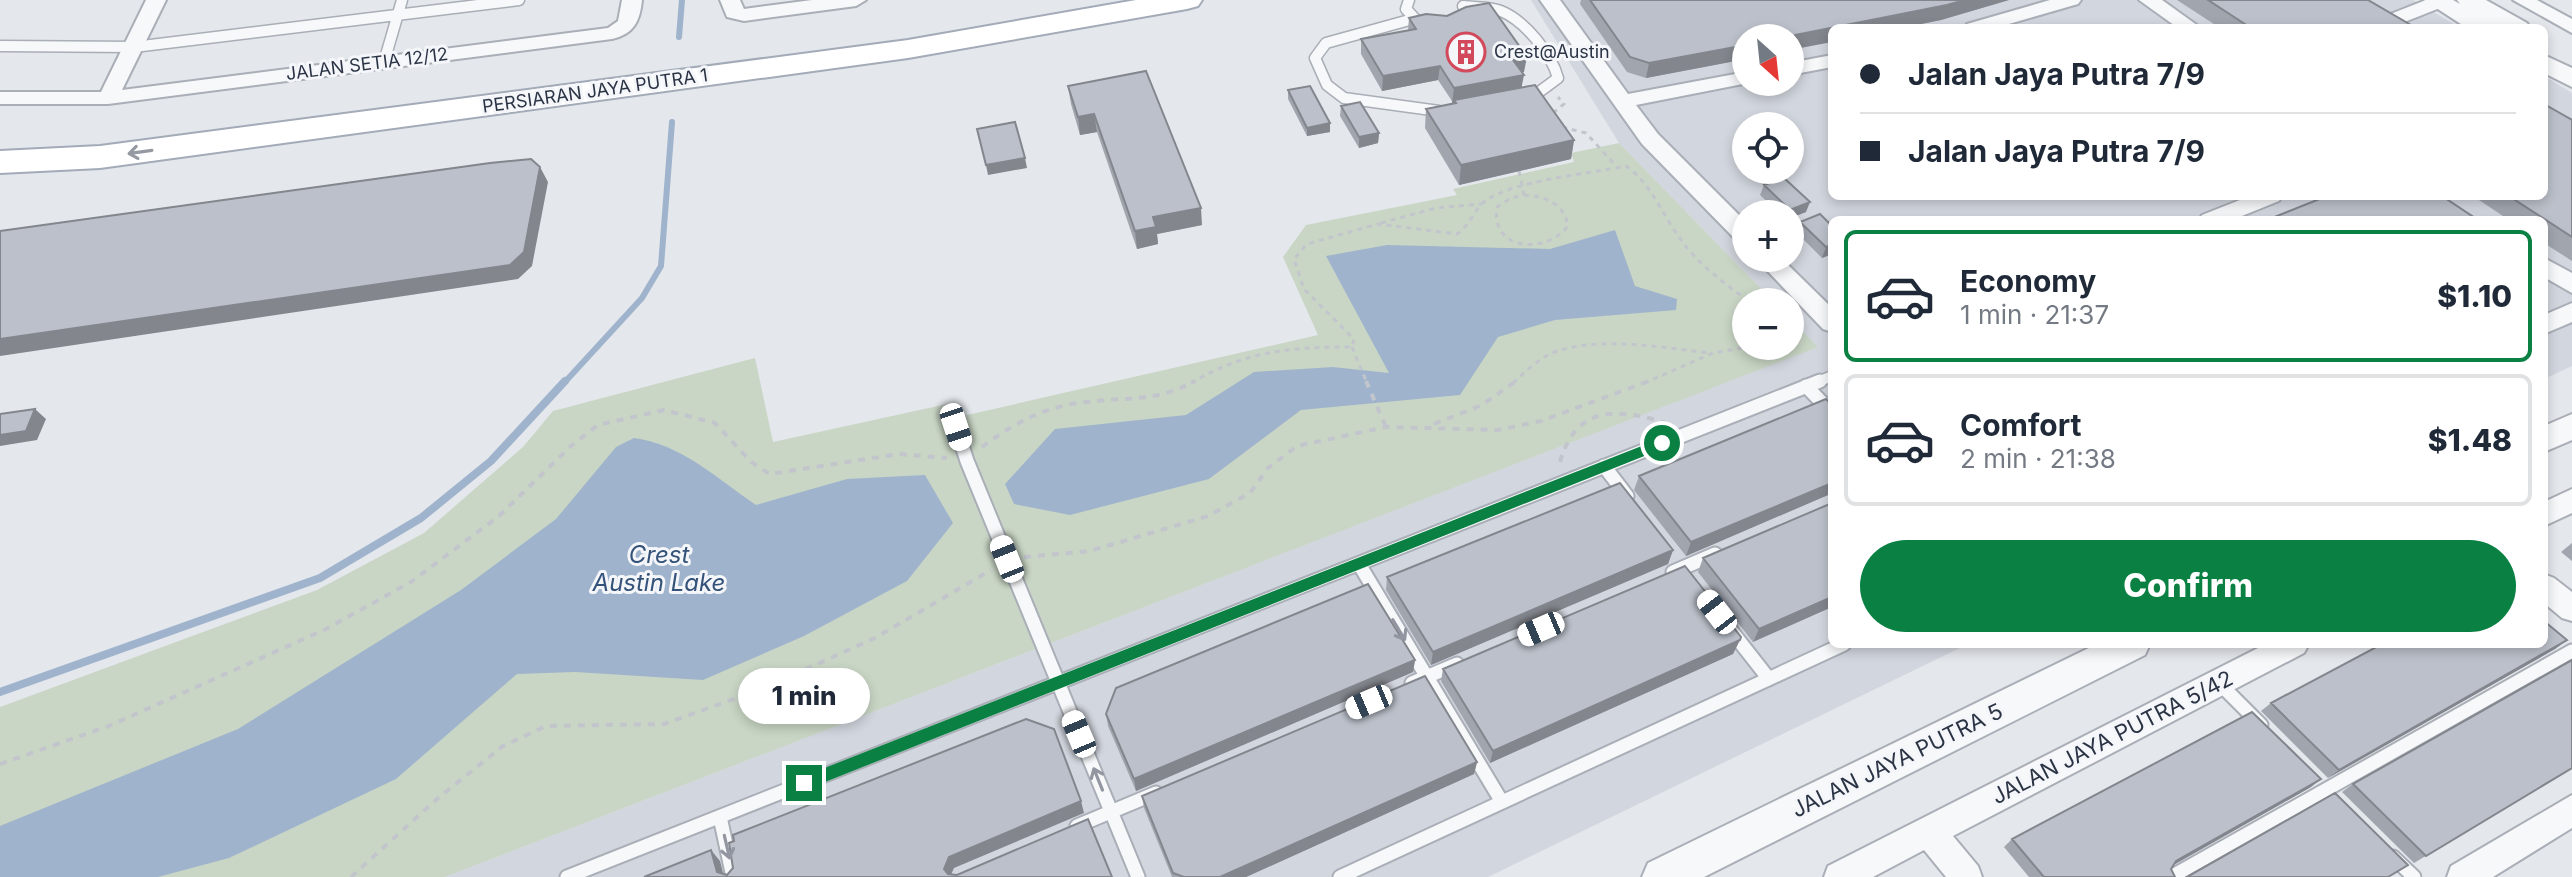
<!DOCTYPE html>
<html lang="en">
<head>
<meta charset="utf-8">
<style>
	body { margin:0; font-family:Inter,sans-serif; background:#f6f6f7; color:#1f2937; height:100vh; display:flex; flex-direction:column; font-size:30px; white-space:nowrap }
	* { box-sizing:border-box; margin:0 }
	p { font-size:26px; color:#747a83 }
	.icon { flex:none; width:44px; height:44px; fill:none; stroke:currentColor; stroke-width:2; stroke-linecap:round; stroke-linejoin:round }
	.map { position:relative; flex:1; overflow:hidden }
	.sheet { position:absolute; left:1828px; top:216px; width:720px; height:432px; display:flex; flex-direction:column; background:#fff; border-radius:12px; box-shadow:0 4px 12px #0003 }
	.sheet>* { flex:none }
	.banner { position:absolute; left:1828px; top:24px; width:720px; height:176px; border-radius:12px; box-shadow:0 4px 12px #0003; display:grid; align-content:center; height:176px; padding:0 32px; background:#fff }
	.needle { width:52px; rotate:153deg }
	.tools { position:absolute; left:1732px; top:24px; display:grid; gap:16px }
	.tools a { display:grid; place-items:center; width:72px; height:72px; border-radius:50%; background:#fff; box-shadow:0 4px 12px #0003; font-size:40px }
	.end { position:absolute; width:36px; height:36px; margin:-18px; border:10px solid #0b8043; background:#fff; box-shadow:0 0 0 4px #fff }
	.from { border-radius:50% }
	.bubble { position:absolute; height:56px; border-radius:28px; background:#fff; box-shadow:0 4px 12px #0003; font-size:26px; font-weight:800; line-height:56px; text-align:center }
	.car { position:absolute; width:24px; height:48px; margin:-24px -12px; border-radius:10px; box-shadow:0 0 6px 2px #0007; background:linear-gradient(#fff 24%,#345 0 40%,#fff 0 76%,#345 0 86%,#fff 0) }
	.banner b { display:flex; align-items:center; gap:28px; height:76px; font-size:30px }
	.banner b+b { border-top:2px solid #e0e1e3 }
	.banner i { width:20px; height:20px; background:#1f2937 }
	ul { padding:14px 0 0; list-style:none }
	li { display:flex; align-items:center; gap:24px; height:132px; margin:0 16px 12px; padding:0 16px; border:4px solid #e0e1e3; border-radius:12px }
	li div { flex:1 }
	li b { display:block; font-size:30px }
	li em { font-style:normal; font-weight:800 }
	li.active { border-color:#0b8043 }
	li>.icon { width:72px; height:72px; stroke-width:1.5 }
	.cta { display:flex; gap:16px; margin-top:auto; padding:16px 32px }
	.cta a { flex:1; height:92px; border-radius:48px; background:#0b8043; color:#fff; font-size:32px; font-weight:800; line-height:92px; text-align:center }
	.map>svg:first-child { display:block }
</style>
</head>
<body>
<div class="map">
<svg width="2572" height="877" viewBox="0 0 2572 877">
	<rect width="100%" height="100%" fill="#e4e7ec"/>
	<path fill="#d2d6de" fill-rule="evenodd" d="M1531,0h882l48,28h-629v168h712v-120l28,17v273l-28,13v-159h-712v424h136l-480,233h-1043l1372,-530 -27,-28v-17h-16l-155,-159zM1746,38h44v44h-44zM1746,126h44v44h-44zM1746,214h44v44h-44z"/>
	<path fill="#c9d6c5" d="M1619,143l155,159h-28v44h44v-27l28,28 -1373,530h-445v-170l317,-117 107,-57 99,-86 30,-36 202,-53 18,84 174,-38 7,14 364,-83 -35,-78 23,-32 151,-30 -4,-6 121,-27 -3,-9z"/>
	<path fill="#9fb4cc" d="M1615,230l20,56 42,13 -1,11 -121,10 -57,17 -38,58 -159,15 -92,69 -139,36 -56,-11 -9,-20 50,-55 131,-14 68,-43 79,-5 56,6 -63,-117 61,-11 163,4z
		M634,438c47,6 84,41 122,67l91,-26 78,-4 28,48 -46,58 -103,55 -101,44 -128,-8 -58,2 -121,105 -167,79 -71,19h-158v-51l238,-97 223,-139 95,-71 60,-72z"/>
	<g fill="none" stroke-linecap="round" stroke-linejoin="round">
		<path stroke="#9fb4cc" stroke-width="6" d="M679,37l3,-37
			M564,383l78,-85 19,-32 11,-144"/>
		<path stroke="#9fb4cc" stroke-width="8" d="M0,692l320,-114 101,-60 70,-57 74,-80"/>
		<g stroke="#a9aeb7" stroke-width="13">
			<path id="service-far1" d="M1409,0l-3,9 12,13
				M1463,6c12,2 26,0 38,5 24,10 50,42 57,67l-23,17 -11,2
				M1413,19l-87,24 -11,15 12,27 17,13 95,13
				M0,46l134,1 385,-47
				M384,62l18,-62
				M1815,383l17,-7"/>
		</g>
		<g stroke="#a9aeb7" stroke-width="17">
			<path id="service" d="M1806,386l26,27
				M956,427l11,34 171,416
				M1604,466l23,30
				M1359,564l143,238
				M1673,572l42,-18
				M1729,628l40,51
				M1412,683l45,-19
				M2219,683l42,42
				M720,817l13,60
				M1077,826l79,-33
				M2393,857l21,20
				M567,877l1253,-496
				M1340,877l504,-233
				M2171,877l401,-226"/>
		</g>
		<g stroke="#a9aeb7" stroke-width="4">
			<path id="minor" d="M146,0h20l-44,90 486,-62 10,-7 4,-21h20c-2,21 -8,34 -30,39l-504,65h-108v-12h101z
				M720,0h20l4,9 68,-9h54l-10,6 -112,15 -17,-4z
				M1540,0h20l68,94 118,-22v10h7l-117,23 22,29 88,88v22l-8,-2 -96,-98z
				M2050,0h31l-3,4 -83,24h-31l3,-4z
				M2139,0h23l39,28h-23z
				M2426,0h27l-3,4 -48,19 -7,2 -10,-6 3,-4z
				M2513,0h24l35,19v14z
				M1832,55v12l-42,8v-12z
				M2250,196h32l-3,5 -47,19h-33l3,-5z
				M1755,258h26l51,50v24l-9,-3z
				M2544,258l28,15v20l-28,-16z
				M2572,303v19l-28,12v-19z
				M2572,489v24l-28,13v-24z
				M2544,574l10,4 18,14v29l-10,-3 -18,-15z
				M2266,644h43l-5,9 -351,183 25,30 4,11h-36l-22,-27 -51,27h-49l4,-11z
				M2572,795v33l-79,49h-46l4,-11z"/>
		</g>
		<g stroke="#a9aeb7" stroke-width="4">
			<path id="tertiary" d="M2424,0h29l7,4 -3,-4h29l41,23 3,5h-30l-7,-4 3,4h-29z
				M2544,55l28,13v19l-28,-14z
				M2572,414v26l-28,12v-26z
				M2097,644h53l-5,11 -441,222h-62l6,-14z"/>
		</g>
		<g stroke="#a3abb8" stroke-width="4">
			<path id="primary" d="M1136,0h66l-4,6 -11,3 -279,49 -808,110 -100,5v-22l100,-5 808,-106z"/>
		</g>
		<path stroke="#c2c5cb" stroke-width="3" stroke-dasharray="5 5" stroke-linecap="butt" d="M1553,113l11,-9 -6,-7
			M1562,127l24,6 30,33
			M1519,171l5,24
			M1524,195c21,1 40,8 44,31 -22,29 -78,25 -71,-19l14,-9z
			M1381,223l55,-15 45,-4
			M1352,347l15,36
			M1191,383c55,-32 98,-36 161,-36l2,-8 -50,-50 -10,-30 13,-15 71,-20 79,10c14,-10 17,-24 28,-33 30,-21 103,-27 141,-35 25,17 37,50 55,74 18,25 44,44 69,62
			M1513,383c11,-10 22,-21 35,-28 44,-21 116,-7 163,-2
			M1644,383l69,-30 40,-7"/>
		<path stroke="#c2c5cb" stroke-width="4" stroke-dasharray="7 7" stroke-linecap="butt" d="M1366,381l20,46
			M1434,424l48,-19 34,-24
			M982,447c29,-22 60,-39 96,-44 45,-7 75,1 117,-22
			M1560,462c16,-57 57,-54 106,-39
			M1024,557l66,-6 118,-35 42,-23 18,-25 29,-22 89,-19 112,3 43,-9 108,-40
			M0,764l109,-38 217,-97 85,-47 88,-66 72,-70 27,-21 66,-15 51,13 36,39 19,12 129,-20 48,4
			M351,877l87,-79 65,-52 43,-20 118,-2 95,-34 116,-52 116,-68"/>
		<use href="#service-far1" stroke="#f7f8fa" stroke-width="10"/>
		<use href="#service" stroke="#f7f8fa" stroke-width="13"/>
		<use href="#minor" fill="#f7f8fa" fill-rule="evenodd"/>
		<use href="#tertiary" fill="#f7f8fa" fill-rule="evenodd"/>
		<use href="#primary" fill="#fff" fill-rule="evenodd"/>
	</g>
	<path fill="#a1a5ae" d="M1581,0h428l-68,20 -40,8h-69l-86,10v21l-100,19 -19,-6 -47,-68z
		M2177,0h191l48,28h-196z
		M1409,18l115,54h-2v15l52,53 -3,19 -112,26 -34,-57 1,-19 28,-5 -16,-24 -56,11 -21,-37v-15l47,-9z
		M1068,86l134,139 -45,9 1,10 -21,5 -40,-117 -17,3 -9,-31z
		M1288,90l42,33v9l-23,4 -19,-37z
		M1341,106l38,27 -1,10 -19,5 -19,-32z
		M2572,120v141l-28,-18v-23h-35l-36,-24h71z
		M1764,185l42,27 -16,6v-4h-10l-20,-19z
		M1800,222l32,4v28l-10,4 -26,-26z
		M1832,405v91l-4,-1 -142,61 -52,-66 5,-14z
		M1832,503l-79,139 -55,-70 5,-14z
		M2572,543v18l-11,-9z
		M1673,550l-5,14 -237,101 -45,-75 1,-13z
		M1741,637l-8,17 -243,109 -49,-82 2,-12z
		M2567,640l-12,9 -227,129 -67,-67 10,-8z
		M1415,660l-2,12 -277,119 -28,-65 -2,-12z
		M1477,762l-3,12 -228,103h-74l-28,-69 -2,-12z
		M2572,768l-158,95 -72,-71 11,-8z
		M2311,787l-137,78 -3,4 4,8h-146l-25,-30 8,-8z"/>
	<path fill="#83868d" d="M1965,0h44l-68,20 -40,8h-69v14l-42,8v-12h-10z
		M1746,45v14l-100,19 3,-15z
		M1527,57l-3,15 -13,3 2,-15z
		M1440,66l-2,14 -56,11 1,-15z
		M1524,75l-3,15 -67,10v3h-2l2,-15z
		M1094,114l3,18 -17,3 -2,-18z
		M1330,123v9l-23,4v-8z
		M1379,133l-1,10 -19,5v-11z
		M1574,140l-3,19 -112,26 2,-20z
		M1025,158l2,10 -39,7 -2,-10z
		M540,167l8,15 -16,84 -14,13 -518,77v-17z
		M1810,202l-4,10 -16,6v-4h-2l2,-4z
		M1201,208l1,17 -45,9 1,10 -21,5 -2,-18 18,-14z
		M1832,245v9l-10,4 4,-11z
		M35,409l11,10 -9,21 -37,6v-11z
		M1832,483v5l-4,7 -142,61 5,-14z
		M1673,550l-5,14 -237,101 2,-13z
		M1832,597v10l-79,35 6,-13z
		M1740,640l-7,14 -243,109 3,-12z
		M2567,640l-12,9 -227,129 11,-8z
		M1415,660l-2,12 -277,119 -2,-12z
		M1477,762l-3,12 -228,103h-26z
		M2321,779l-10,8 -145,82 10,-8z
		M1081,801l3,12 -130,55 -4,9 -6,-8 5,-12z
		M711,850l9,11 4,16 -7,-5z"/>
	<path fill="#bbc0ca" stroke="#83868d" stroke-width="2" d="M1590,0h375l-18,5 -167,33h-34v7l-97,18 -19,-6z
		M2208,0h160l48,28h-165z
		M1489,3l38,54 -14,3 11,15 -70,13 -14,-22 -57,10 -22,-37 55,-10 -7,-11 17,-4 21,2 19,-9z
		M1146,71l55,137 -48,9 3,10 -21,4 -41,-117 -16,3 -10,-31z
		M1535,85l39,55 -113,25 -35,-56 30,-6 -2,-3z
		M1310,86l20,37 -23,5 -19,-38z
		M1360,102l19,31 -20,4 -18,-31z
		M2544,104l28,16v117l-63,-41h35z
		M1015,122l10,36 -39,7 -9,-36z
		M531,159l9,8 -16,85 -14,13 -510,74v-108l490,-68z
		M1784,178l26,24 -20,8 -26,-25z
		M2327,196h115l36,24h-211z
		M1820,214l12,12v19l-6,2 -26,-25z
		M1826,399l6,6v78l-141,59 -52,-66z
		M35,409l-9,22 -26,4v-21z
		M1620,483l53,67 -240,102 -46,-75z
		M1832,503v94l-73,32 -56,-71z
		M1685,566l56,71 -1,3 -247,111 -50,-82z
		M1368,584l47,76 -281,119 -28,-65 10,-26z
		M2544,621l23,19 -228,130 -68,-67 111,-59h162z
		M2572,660v108l-146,88 -73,-72z
		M1425,676l52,86 -257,115h-36l-11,-4 -31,-77z
		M2252,712l69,67 -145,82 -5,8 4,8h-131l-32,-38z
		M1026,719l28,10 27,72 -132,56 -5,12 4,5 9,1 131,-56 24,58h-468l67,-27 6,22 10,3 6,-7 -4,-25 5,-2 -1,-6z
		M2335,793l73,72 -20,12h-201z"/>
	<defs><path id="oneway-shaft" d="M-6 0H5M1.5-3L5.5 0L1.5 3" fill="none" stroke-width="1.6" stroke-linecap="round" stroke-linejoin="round" transform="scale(2)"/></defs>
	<use stroke="#959aa2" href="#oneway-shaft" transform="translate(140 152) rotate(172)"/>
	<g stroke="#9196a0">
		<use href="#oneway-shaft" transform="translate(1399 630) rotate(59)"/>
		<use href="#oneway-shaft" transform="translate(1098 779) rotate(-112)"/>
		<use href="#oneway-shaft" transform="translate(727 847) rotate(77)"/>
	</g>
	<path fill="#0b8043" d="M1662,438l5,2v7l-857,341 -6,2 -7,-7 2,-5z"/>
	<defs>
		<g id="building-ring" transform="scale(2)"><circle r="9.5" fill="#f4f6f9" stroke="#d1495b" stroke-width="1.5"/><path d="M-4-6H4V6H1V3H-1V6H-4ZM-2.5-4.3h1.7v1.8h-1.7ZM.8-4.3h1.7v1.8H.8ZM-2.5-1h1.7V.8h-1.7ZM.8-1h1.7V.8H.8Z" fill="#d1495b"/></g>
	</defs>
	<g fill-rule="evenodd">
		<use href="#building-ring" x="1466" y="52"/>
	</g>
	<g text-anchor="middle" stroke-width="6" stroke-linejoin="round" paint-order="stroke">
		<g font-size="18" fill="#2b3445" stroke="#f4f6f9" text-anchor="start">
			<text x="1494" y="58">Crest@Austin</text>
		</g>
		<g font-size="18" fill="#2b3445" stroke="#f4f6f9">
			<text transform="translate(367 64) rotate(-7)" y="6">JALAN SETIA 12/12</text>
			<text transform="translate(595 91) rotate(-8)" y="6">PERSIARAN JAYA PUTRA 1</text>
		</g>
		<g font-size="22" fill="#2b3445" stroke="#f4f6f9">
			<text transform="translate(2112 737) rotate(-27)" y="8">JALAN JAYA PUTRA 5/42</text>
			<text transform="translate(1897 760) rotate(-26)" y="8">JALAN JAYA PUTRA 5</text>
		</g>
		<g font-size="24" font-style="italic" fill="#34527a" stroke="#f4f6f9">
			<text x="659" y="563">Crest<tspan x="659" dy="28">Austin Lake</tspan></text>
		</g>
	</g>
</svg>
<div class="tools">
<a><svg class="needle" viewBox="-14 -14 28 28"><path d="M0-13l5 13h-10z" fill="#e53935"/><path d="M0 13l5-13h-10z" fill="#747a83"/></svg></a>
<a><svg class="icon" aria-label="locate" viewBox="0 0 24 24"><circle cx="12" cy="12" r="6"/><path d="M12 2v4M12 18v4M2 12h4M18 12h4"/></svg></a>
<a>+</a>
<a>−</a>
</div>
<i class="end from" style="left:1662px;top:443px"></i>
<i class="end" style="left:804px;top:783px"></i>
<div class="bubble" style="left:738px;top:668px;width:132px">1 min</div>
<i class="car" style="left:956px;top:427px;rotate:162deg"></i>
<i class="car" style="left:1007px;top:559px;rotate:338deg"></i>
<i class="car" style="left:1717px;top:612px;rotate:322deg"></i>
<i class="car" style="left:1541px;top:629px;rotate:247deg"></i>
<i class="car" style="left:1369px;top:702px;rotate:247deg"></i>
<i class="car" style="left:1079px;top:734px;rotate:337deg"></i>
<div class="banner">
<b><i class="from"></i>Jalan Jaya Putra 7/9</b>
<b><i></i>Jalan Jaya Putra 7/9</b>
</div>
<section class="sheet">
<ul>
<li class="active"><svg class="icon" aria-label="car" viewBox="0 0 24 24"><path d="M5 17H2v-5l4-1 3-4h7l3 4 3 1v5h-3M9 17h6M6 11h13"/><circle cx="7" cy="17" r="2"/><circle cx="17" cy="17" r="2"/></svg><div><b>Economy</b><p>1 min · 21:37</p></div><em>$1.10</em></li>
<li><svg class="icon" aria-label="car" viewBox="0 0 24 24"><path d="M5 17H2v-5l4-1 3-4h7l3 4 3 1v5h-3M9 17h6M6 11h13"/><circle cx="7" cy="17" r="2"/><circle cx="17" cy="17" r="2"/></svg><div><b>Comfort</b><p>2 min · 21:38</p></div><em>$1.48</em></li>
</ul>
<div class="cta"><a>Confirm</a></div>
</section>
</div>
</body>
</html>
